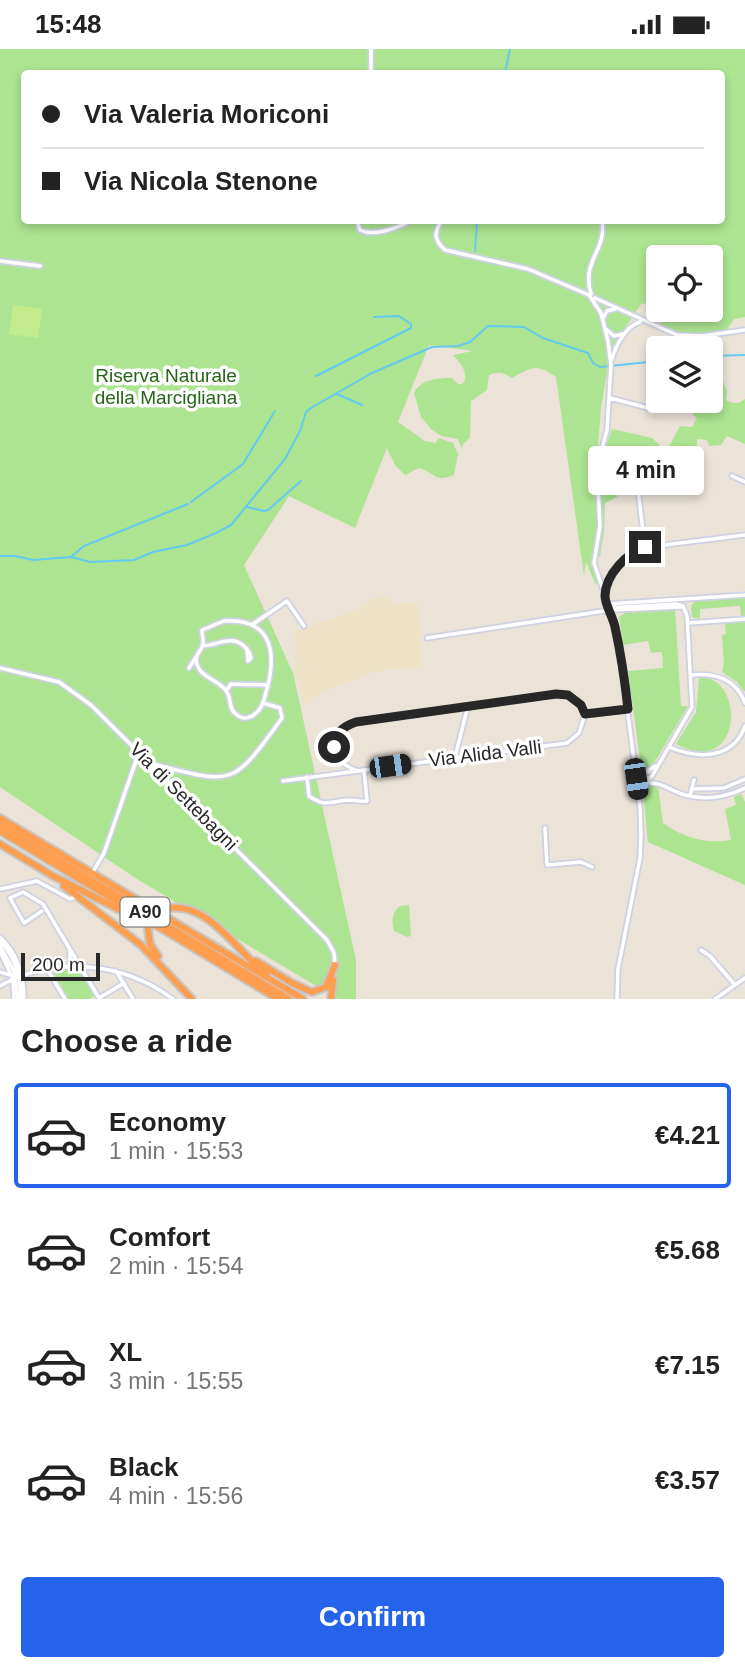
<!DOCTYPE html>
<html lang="en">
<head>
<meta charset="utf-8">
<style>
	body { margin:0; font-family:Helvetica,sans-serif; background:#f6f6f6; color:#222; height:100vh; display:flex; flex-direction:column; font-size:26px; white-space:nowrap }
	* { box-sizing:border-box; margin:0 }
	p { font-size:23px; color:#767676 }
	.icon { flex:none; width:38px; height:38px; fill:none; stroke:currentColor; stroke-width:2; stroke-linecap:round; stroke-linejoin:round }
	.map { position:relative; height:950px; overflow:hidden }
	.side { display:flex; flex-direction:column; background:#fff; flex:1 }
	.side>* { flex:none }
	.guide { position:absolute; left:21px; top:21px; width:704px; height:154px; border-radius:7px; box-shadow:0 4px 10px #0003; display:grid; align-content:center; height:154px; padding:0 21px; background:#fff }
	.controls { position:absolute; left:646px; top:196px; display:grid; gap:14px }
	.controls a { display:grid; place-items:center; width:77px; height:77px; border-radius:7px; background:#fff; box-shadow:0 4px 10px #0003; font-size:35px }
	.scale { position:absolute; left:21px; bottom:18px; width:79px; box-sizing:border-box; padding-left:7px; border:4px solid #272727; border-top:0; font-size:19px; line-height:24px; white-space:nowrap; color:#272727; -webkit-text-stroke:5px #fff; paint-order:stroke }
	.end { position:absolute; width:32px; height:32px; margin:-16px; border:9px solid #272727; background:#fff; box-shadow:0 0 0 4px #fff }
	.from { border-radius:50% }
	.bubble { position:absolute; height:49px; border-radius:7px; background:#fff; box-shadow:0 4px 10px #0003; font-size:23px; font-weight:800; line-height:49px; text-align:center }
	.car { position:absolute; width:21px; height:42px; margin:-21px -10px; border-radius:9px; box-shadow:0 0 5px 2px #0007; background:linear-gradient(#222 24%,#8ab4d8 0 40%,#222 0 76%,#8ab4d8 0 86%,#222 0) }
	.guide b { display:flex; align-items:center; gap:24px; height:66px; font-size:26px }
	.guide b+b { border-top:2px solid #e0e0e0 }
	.guide i { width:18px; height:18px; background:#222 }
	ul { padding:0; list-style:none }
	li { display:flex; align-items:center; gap:21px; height:105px; margin:0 14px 10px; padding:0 7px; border:4px solid transparent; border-radius:7px }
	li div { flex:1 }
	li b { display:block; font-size:26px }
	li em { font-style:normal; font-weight:800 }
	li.active { border-color:#2563eb }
	li>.icon { width:63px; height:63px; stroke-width:1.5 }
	h2 { padding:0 21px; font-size:32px; line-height:84px }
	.button { display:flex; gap:14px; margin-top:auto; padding:14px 21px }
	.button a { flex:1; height:80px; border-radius:7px; background:#2563eb; color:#fff; font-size:28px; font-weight:800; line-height:80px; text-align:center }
	.status { display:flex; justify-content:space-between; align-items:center; height:49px; padding:0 35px; background:#fff; direction:ltr }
	.status svg { height:19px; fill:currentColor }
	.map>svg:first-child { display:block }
</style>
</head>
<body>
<div class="status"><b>15:48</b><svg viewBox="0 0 49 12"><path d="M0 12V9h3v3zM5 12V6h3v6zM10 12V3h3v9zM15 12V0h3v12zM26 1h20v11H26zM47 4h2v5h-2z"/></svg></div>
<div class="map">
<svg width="745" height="950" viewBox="0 0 745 950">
	<rect width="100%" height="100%" fill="#ebe3d8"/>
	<path fill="#eee2c6" d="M386,548l6,5h22l5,3 3,58 -2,4 -42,4 -54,20 -21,14 -8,-35 -1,-38 74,-27 4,-7z"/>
	<path fill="#ace491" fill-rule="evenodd" d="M0,0h745v268l-11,2c-2,3 -4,7 -7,10 -12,10 -54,4 -68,-2l3,-16 -2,-1h50v-53h-52v52l-16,-6 -31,46 -10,59 -6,74 4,43 -7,32 7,27 -4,-1 -9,-21 -2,14 -28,-199c-20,-14 -24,-10 -44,1 -9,-5 -12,-7 -23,-3l-2,15 -16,11 -1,37 -7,6 -1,5 -4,-10 -17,-3 -10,-7 -10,-12 -7,-24c7,-14 24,-15 38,-15l6,6h4l3,-4c1,-12 -5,-17 -12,-25l20,-4 -44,-6 -31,77 27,19 10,2 4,-5 14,5 5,11 -4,21c-20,8 -18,-2 -35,-7l-14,7 -10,-10 -8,-17 -32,80 -66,-32 -45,69 49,108 63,287v39h-18l-201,-120 -137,-92zM24,24h697v148h-697z
		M714,311l13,31 -1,9c7,4 13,4 19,-1v45l-18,-8 -6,9 -12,1 -2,-6 -10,-1v14l-9,1 -8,6 8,8 12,2 2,15c-16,11 -30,5 -46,-2v-15c-13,-8 -26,-11 -40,-4l1,33 -12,6 -1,29 -4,25 -4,-3 5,-23 -2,-65 13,-37 40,9 12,11 6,-4 10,-19 12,1 5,-9 -4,-3 1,-7 14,-4 3,-7 10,-5 -10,-25v-6z
		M745,548v19h-4l-1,-10 -40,3v10l-8,-2 -1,-11 4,-5z
		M675,560l6,97h7l-34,57 -5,5h-5l-3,-2 -13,-95 35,-3 -1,-16 -11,1 -3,-12 -25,4 -4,-28 6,-4z
		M745,573v69h-1l-7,-9 -15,-10 2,-8 -2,-29 4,-1 -1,-11z
		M699,629c46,-5 46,102 -23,66l20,-32z
		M650,736l8,1 5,37c21,15 42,21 68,17l-6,-31 11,-4 -2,-8 7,-3 4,8v83l-97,-43 -5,-49 1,-3z
		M409,856l2,31 -4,1 -13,-6c-3,-10 -2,-18 6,-25z
		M66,920h13l16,27 -6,3h-20l-16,-28z"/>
	<path fill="#c2ec8c" d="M13,256l29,4 -4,29 -29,-4z"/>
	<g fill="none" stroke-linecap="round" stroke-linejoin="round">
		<path stroke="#65caf2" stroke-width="2" d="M505,24l5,-24
			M475,202l2,-30
			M710,307l35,-1
			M316,327l95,-48v-4l-12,-8 -25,1
			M337,345l25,11
			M191,453l52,-38 32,-53
			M247,458l17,4 4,-1 33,-29
			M0,507h15l18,4 38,-3 19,5 44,-2 19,-8 34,-7 29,-12 15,-8 54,-66 15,-28 6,-19 5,-4 59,-34 62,-27 26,-1 12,-4 18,-16 36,1 19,11 45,15 5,10 7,4 58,-6
			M72,507l12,-10 104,-42"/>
		<g stroke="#cdd1e2" stroke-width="7">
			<path id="minor" d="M371,24v-24
				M357,172l3,9c14,7 37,-2 50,-9
				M441,172c-7,12 -7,19 4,29l83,19 61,26
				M0,212l40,5
				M591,245c-10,-35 16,-42 11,-73
				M589,246l12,18 7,28 3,24 -4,65 -10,37 3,59 -6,37 16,47 10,42 20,155 1,27 -1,24 -22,111 -1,30
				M595,249l82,37 25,1 43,-6
				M603,269l4,-7 8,-2
				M606,280l8,7 9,-2
				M612,310c4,-14 14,-33 28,-37
				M610,349l42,11 19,-5
				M732,427l13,6
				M637,433l8,65
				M606,544c7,-20 14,-35 34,-45l105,-13
				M608,555l137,-9
				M609,559l67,-4 7,2 4,10 5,91 -40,69 -10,12 -2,7
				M224,572c44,-3 53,26 44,64 -3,8 -3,18 -9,25 -6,8 -16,11 -23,4 -7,-5 -5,-13 -8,-20 -7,-15 -30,-15 -32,-34 0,-7 5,-9 7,-15 1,-5 -1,-10 -1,-15z
				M688,574l57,-4
				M253,575l34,-23 17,25
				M427,589l183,-28 71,-3
				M202,597c18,-1 31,-13 45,3l1,12 3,-3 -2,-6
				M0,619l59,14 32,23 236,235 7,13 1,12
				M189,619l7,-11
				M691,626c24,-2 45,3 54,28
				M226,642l5,-7 37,1
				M669,698c28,12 64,13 76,-21
				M455,708l13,-51
				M636,713l4,8 9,2
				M153,715c82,21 79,23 129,-46l-2,-10 -17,-5
				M358,722c-29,-9 -33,-39 -2,-49l201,-28c14,0 23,6 28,20l43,-5
				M307,728l2,19c17,12 21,5 40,4 6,0 12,2 18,1l-3,-31
				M636,730l19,-13
				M636,730l7,1 8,-3
				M283,732l284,-38 12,-10 6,-19
				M647,734c13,-1 20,5 32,10 22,8 45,5 66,-5
				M693,740l31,-1 21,-9
				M690,747l4,-16
				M545,779l2,37 34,-3 11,5
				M94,821l10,-17 35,-101
				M0,840l37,-8 33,18 6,-2
				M42,862l-18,12 -14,-25 13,-6 20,12 56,94
				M0,888c18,17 24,38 24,62
				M0,892c16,17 21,36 21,58
				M0,897l14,25 4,28
				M701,901l9,6 25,29
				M0,902l13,28 1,20
				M70,902v15
				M47,920l18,30
				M116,922l17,28
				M0,923l10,3
				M0,937c55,-31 123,-24 173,13
				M99,949l25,-15
				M715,950l30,-21"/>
		</g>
		<g stroke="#c7c7c7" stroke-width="10">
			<path id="highway" d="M0,769l303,181
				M0,776l289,174
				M0,782l278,168
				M0,795l53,32 85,43
				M64,837l77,59 51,54
				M160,861c45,-15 77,42 107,65
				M148,880l2,15 8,12
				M256,912l36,22 20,9 14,-5 9,-22
				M331,950l2,-19"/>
		</g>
		<use href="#minor" stroke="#fff" stroke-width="3.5"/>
		<use href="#highway" stroke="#ff9e4f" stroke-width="6"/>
	</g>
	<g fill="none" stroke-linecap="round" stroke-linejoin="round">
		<path stroke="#272727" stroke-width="9" d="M334,698c0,-14 10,-21 22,-25l200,-28 12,1 13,10 4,9 43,-5c-3,-27 -7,-55 -13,-82 -2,-10 -10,-22 -10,-31 0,-21 22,-43 40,-49"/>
	</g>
	<g text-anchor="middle" stroke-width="7" stroke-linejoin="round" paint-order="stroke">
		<rect fill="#fff" stroke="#686868" stroke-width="2" x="120.5" y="848.5" width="49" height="29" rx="5"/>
		<g font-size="18" font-weight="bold" fill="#272727">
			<text x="145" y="869">A90</text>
		</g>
		<g font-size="19" fill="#256516" stroke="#fff">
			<text x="166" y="333">Riserva Naturale<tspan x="166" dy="22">della Marcigliana</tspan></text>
		</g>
		<g font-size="19" fill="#272727" stroke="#fff">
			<text transform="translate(485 704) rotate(-7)" y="7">Via Alida Valli</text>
			<text transform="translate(184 747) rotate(45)" y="7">Via di Settebagni</text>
		</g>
	</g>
</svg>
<div class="controls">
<a><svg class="icon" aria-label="locate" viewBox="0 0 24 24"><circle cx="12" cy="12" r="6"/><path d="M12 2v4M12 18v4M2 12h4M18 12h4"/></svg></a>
<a><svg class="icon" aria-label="layers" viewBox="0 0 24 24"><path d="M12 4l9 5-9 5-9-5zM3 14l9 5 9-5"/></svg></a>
</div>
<div class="scale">200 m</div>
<i class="end from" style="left:334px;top:698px"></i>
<i class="end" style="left:645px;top:498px"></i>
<div class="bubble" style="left:588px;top:397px;width:116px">4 min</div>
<i class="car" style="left:390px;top:717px;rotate:82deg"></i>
<i class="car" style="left:636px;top:730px;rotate:172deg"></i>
<div class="guide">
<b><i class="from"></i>Via Valeria Moriconi</b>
<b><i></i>Via Nicola Stenone</b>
</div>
</div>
<section class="side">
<h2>Choose a ride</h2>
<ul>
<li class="active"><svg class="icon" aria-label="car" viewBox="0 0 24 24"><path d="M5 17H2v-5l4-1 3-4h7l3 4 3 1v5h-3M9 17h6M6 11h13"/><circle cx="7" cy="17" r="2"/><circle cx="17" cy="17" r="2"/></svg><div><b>Economy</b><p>1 min · 15:53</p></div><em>€4.21</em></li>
<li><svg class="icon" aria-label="car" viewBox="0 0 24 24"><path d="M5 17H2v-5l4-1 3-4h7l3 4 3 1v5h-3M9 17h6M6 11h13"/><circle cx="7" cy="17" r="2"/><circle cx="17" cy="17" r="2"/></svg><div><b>Comfort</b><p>2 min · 15:54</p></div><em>€5.68</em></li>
<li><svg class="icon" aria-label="car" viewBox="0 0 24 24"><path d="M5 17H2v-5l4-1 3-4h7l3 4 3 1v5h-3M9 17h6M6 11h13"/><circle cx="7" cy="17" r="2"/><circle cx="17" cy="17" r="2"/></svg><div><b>XL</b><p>3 min · 15:55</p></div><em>€7.15</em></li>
<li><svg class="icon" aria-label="car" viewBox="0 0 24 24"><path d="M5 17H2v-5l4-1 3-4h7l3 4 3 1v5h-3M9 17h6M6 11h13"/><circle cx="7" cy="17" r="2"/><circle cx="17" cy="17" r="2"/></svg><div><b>Black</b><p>4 min · 15:56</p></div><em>€3.57</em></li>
</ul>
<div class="button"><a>Confirm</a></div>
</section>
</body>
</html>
